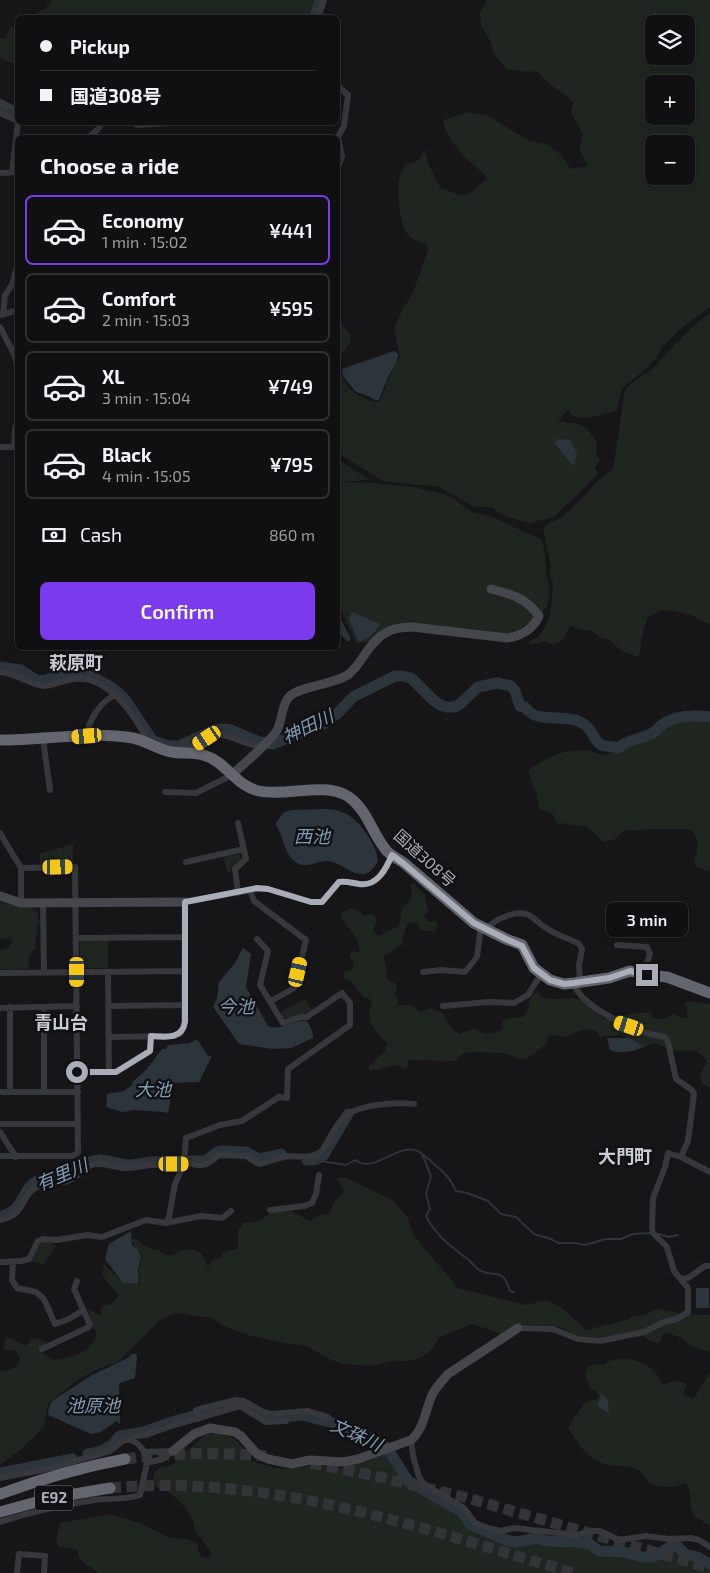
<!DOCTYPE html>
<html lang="en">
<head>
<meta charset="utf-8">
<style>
	body { margin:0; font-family:"Exo 2","Noto Sans JP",sans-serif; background:#19191b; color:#f1f3f6; height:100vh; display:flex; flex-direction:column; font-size:19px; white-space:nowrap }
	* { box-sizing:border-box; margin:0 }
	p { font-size:16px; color:#9c9d9f }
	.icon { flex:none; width:28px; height:28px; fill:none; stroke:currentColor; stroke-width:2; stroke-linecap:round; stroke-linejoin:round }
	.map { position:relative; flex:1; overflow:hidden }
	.sheet { position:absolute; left:15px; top:135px; width:325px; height:515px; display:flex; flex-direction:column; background:#101012; border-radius:8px; box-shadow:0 2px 8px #0003,0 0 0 1px #303032 }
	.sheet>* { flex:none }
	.top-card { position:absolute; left:15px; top:15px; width:325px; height:110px; border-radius:8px; box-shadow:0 2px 8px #0003,0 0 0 1px #303032; display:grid; align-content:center; height:110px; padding:0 25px; background:#101012 }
	.fabs { position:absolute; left:645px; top:15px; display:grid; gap:10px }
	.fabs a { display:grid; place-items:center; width:50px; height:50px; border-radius:8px; background:#101012; box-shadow:0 2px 8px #0003,0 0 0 1px #303032; font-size:25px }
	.end { position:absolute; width:22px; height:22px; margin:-11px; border:6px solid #a8adb8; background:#111; box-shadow:0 0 0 2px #111 }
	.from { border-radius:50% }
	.bubble { position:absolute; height:35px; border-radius:8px; background:#101012; box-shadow:0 2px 8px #0003,0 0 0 1px #303032; font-size:16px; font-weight:600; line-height:35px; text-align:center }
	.car { position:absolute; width:15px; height:30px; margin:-15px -8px; border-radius:6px; box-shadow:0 0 4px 1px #0007; background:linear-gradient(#f5c518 24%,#345 0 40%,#f5c518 0 76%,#345 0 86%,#f5c518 0) }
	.top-card b { display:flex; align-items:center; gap:18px; height:48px; font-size:19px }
	.top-card b+b { border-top:1px solid #303032 }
	.top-card i { width:12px; height:12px; background:#f1f3f6 }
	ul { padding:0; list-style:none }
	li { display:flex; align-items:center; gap:15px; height:70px; margin:0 10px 8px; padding:0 15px; border:2px solid #303032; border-radius:8px }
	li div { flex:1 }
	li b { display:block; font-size:19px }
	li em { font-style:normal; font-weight:600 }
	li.active { border-color:#7c3aed }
	li>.icon { width:45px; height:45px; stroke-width:1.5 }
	h2 { padding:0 25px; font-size:22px; line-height:60px }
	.pay { display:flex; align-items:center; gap:12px; height:55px; padding:0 25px; font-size:19px }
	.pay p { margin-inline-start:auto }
	.button { display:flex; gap:10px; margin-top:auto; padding:10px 25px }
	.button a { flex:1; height:58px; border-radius:8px; background:#7c3aed; color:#fff; font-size:20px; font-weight:600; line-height:58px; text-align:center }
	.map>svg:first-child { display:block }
</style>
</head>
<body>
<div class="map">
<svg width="710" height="1573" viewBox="0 0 710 1573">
	<rect width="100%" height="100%" fill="#161618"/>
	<path fill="#1e261f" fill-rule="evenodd" d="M51,0h266l-6,17h-280l20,-13z
		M487,0h223v307l-27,20 -20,19 -7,12 -9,10 -25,20 -5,22c-15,4 -33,13 -47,4l-1,-4 -5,4 -6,8c21,0 27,2 39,20l-1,10 4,9 -5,6 3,7 -44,43 -25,6 -24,-7 -13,-8 -19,-2 -34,-19 -56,-6 -45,-28v-134l13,17c0,10 -7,13 -10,21 -9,23 19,45 39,45l9,-24 11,-21 -6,-29 9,-20 9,-13 16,-45 -1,-5c-5,-3 -14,-5 -18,-9 -10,-10 -14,-54 -7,-66 4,-7 9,-8 16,-9l7,-11 3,13 13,26c7,1 14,5 20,6 10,1 19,-11 27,-17 -18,-17 -40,-32 -45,-58l26,-8 20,4 40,25 18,3 14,11 10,14 17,-3 -9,-17 4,-14 -12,-23 2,-10c-12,-11 -26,-18 -35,-30l-31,-2 -13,-16 -4,-14 -9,-14 -1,-13zM654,24h32v32h-32zM654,84h32v32h-32zM654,144h32v32h-32z
		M11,26l6,4v33l-9,-1 -8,-5v-19h5z
		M710,313v313l-1,-2 -21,-10 -14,-3 -12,-1 -14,7 -5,15 -4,25 -16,-5 -13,-12 -9,-2 -10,-8h-11l-9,-5 -7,13 -8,6h-6l-4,-3 -14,3 -5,-1 12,-7 7,-10 4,-11 3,-32 -4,-7 2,-10 -8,-36 3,-5 16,-8 24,-22 11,-14 16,-12 10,-65 1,-11 4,-7 23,-16 40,-42z
		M338,459l28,19 4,2 -32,2z
		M344,482l30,1 40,4 29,7 8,3 21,15 18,4 52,24c3,11 4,23 4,34 0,4 3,7 3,11 1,5 0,14 -1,19 -4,11 -29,27 -39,30l-97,-11 -42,18 -8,2h-6l-13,-29 -5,-5v-125z
		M710,710v161l-12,-3 -4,-4c3,-15 8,-23 -4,-35h-33l-33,2 -9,8 -11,3 -17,-15 -31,-4 -2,-8 -14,-6 -3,-9v-7l-4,-6 -5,-17 18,-11 18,-7 23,-2 16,5 52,-19 11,-10 15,-8h15z
		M73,844v18l-2,3h-31l-1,-11z
		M240,854l1,6 -10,9v3h-4l-3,-15z
		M413,883l12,12 2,13 2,2 -5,6 4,5 9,1 1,4 -4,6 -14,-2 -1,-5 -9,-3 -4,5 -5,18 -18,12 4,12 -1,9 10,6 1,7 -3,3 4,5v7c10,-2 15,-2 22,6l11,-4 13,6c3,9 7,14 15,20l16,-6c9,8 19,7 29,0l-2,-6 4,-3 17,-2 6,-9v-8l5,-7h5l1,3c12,5 21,2 33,2 11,1 23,14 31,21l13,-4 34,-3 1,5c9,3 13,3 21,-4l5,4 8,1 2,-2 -3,-13 3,-2 22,3v84l-8,-4 -2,-8 7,-15c-5,-7 -10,-11 -19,-11 -4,0 -8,2 -12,1 -15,-3 -17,-13 -33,-3l-13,-4 -1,-6 -10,-3 -19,2 -5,-7c-11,-2 -19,1 -28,7l-14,-2 -6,3v5l-20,16h-8l-15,-6 -27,-1 -14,1 -8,8 -47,-1 -1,10 -12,-5 -19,5h-7v-4l16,-15 2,-8c-12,-13 -23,-20 -15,-39l-3,-6h-5l-11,-15 -8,-4 -2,-3 1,-4 8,-3 2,-8 -4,-3v-5l4,-2 6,2c-2,-20 -8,-20 -19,-34l1,-6 9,-5 8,3 6,5 5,-3 5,3 2,6 -4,8 5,6 21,-10 3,-19 10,-9 -1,-13z
		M0,902c12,4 27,3 37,9l3,10 -3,6 1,6 -3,4 1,11 -4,3 -1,5h-2v11l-2,2h-27v-19l9,-2 3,-6 -1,-3h-11z
		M83,940h25v28h-26l-2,-2v-24z
		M305,999l7,11c-6,4 -21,9 -29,8l-2,-6z
		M336,1178h11l45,22 15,16 6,17 11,15 34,40 68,17c7,0 12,-4 18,-4 13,-1 32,20 42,29l42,-10 2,-3 15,-2 11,-6 38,6h16v37l-21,-7 -6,-6 -14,-6 -7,3 -1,5 -3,2 -7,-1 -14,-12 -34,8 -24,-2 -21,-10 -38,-2 -18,10 -30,-10 -32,13 -9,13 -10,8 -16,3h-13l-20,5 -30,-2 -15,-6 -22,-13 -17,-1 -40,-9 -22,-8 -14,-9 -37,-5 -17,8 -11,12 -30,30 -12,3 -23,11 -34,26 -4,24 -24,23 -20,15v-94l9,-1 7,-3 4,-8 -4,-8 -11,-1 -1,-8 4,-5 17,9 9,-9 13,5 -6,9 12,9c19,-3 34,-5 44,-24l-9,-26 2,-1 9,6h3l-1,-7 4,-3 3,1 11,-10 -17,-21 2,-11 19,19 17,1 -1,-14 3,-15 -8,-9 -2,-7 7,1c3,6 12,10 19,9 4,4 8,7 14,6 4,-1 7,-4 11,-5 11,-3 23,3 23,15l3,1 3,-6 9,-2 1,-5 16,-5v-17l6,-8 15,-2 14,-9 18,-1 19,10 10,-7 8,1 8,-16 9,-8z
		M44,1241l8,1v3h4l-12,19 -14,-3c7,-6 6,-15 14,-20z
		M623,1358c18,2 34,10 40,27l14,-5 10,4 -4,10 10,5 17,-27v154c-4,-3 -10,-6 -14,-9 -10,-9 -2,-24 -10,-34 -12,5 -30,7 -40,-4 -4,-6 -7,-10 -15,-12 -6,-2 -13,0 -19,-1 -27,-6 -29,-18 -44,-37 2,-6 14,-24 19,-27 2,-2 7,-2 9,-2l3,-5 -3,-4 -6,-3 -5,-13 3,-8 7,-3 10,1 4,-4z
		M214,1433c24,4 25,8 36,28l25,7 15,1 22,-3 33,2 39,-15 18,29 58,33 10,13 38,15 10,1 17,-4 9,3 37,1 9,2 6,5 4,1 25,1 28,5 21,-12 11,9 24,11 1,7h-613v-2c-9,-6 -20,-9 -19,-21l-19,-3 -3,-8 4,-16 51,-9 32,10 24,13 21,2 9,4 4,14 8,2 2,-7 -15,-20 -4,-14 -9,-13 -14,-13 -15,-6 -1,-7 1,-7 7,-5 9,-1 35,-31z"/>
	<path fill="#2c353c" d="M394,351l4,3 -1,8 -9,15 -9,23h-4l-7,-4 -12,-4 -13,-16 -1,-7z
		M558,439l12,1 7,13 -3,12h-2l-17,-22z
		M352,612l28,12c-5,8 -12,17 -22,17l-9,-22z
		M338,614l13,25 -3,3 -10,-10z
		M293,810c34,0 51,-8 73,23 6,9 11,17 12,28 -16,29 -31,2 -50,0 -11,-1 -23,10 -34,0 -11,-10 -10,-26 -19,-37l9,-12z
		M243,948l8,6 -5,33 22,39c14,6 25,-7 39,-5l5,9 1,8 -22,10 -18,1 -34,-5 -26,-37 4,-9 2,-16 16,-19z
		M607,1038h23l13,8c-6,6 -24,8 -33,4z
		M197,1039l11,17h4l-13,26 -25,1 -6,30 -4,-1 -29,-2 -13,2 -16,-5 1,-13 17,-3 9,-7 -1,-2 14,-12 16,-21h4l2,-4 22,-2z
		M131,1231l1,14 5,4 4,7 -3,15 1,11 -2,2 -14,-1 -18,-24 4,-15z
		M696,1288h13v20h-13z
		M132,1354h4l1,3 -2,21 -15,5 -1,2 1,39 -3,-3 -18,12 -8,1 -43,-19 1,-8 3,-6 40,-26 36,-17z
		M602,1393l6,7 1,13 -12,-7z"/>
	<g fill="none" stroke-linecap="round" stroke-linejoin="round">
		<path stroke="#2c353c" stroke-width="2" d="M422,1154l9,22 -5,18 4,15 -4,7c9,19 27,33 43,44 3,3 5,6 9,9 15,11 24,-5 32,22l4,1
			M314,1160l32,5 9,-5c19,14 40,-15 60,-10 7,2 13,9 19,14 11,9 16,14 22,27l11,2 21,8 13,13 15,3 18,17 17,5 7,4h18l9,2 21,-6h15l12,-5 19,-1
			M659,1234l10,3 9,-2"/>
		<path stroke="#2c353c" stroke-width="11" d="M314,18l7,-18
			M0,109l18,8
			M0,667l20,3 16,10 8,1 14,-5 14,-2 21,3 21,12 10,9 29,43 16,5h10l33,-15 10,-2 9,1 28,12 14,2 50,-20 15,-11 15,-16 42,-21h8l8,2 22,22 7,5 6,2h9l5,-3 18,-17 19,-4 14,3 4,5 5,15 5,1c11,16 33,8 50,13 19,6 15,16 25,24 5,4 12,1 18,4 10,-8 22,-9 33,-14 5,-3 8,-7 12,-10 13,-9 32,-9 47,-7
			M307,1160h7l9,-4 25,-42
			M0,1217c5,-2 10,-3 14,-7 10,-8 11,-24 24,-29 10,-4 21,0 30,-5 12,-5 15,-14 30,-16 10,-1 20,5 31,5 7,0 15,-2 22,-3 17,-1 34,-1 51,-1 8,0 11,-9 19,-10l25,1 13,7 22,-5
			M88,1454l13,-3 11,-6 8,-9 24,-4 31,-11 62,-17 7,1 14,9 13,4 31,-3 42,11 33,15 10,7 21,33 54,31 9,13 38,16 8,1 19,-4 10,3 30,1 14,2 9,7 25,1 19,5h10l22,-13 10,10 12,3 13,7
			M0,1473l72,-14"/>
		<path stroke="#333438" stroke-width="11" stroke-dasharray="11 5.5" stroke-linecap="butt" d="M125,1459c47,-6 94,-7 141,-3
			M311,1463l60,12 93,22 246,71
			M110,1488c162,-15 312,41 464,85"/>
		<path stroke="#37383d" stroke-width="6" d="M318,18l6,-18
			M338,86l10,9 -4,31 -6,11 4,20 -4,10
			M0,102l18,9
			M0,113l18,8
			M133,122l4,3 49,-3
			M88,138l11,-10 3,-6
			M12,172l6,-50
			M0,173l18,-1
			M3,314l2,-19 7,-10 6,-22
			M1,315l17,-5
			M0,327l15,29 3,15
			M0,447h14l1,-17 3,-9
			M0,672c16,1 30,13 44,14 7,0 21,-6 30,-7 34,-4 61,36 74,63
			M87,736c1,-15 14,-36 29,-41
			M43,739l7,51
			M187,752c37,-31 37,-12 74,-5
			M165,792l31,1 36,-18
			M0,833l21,35 54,-1 3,285 -5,4h-73
			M186,862l58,-13
			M250,891l4,10 52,39 -12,48 -23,13
			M238,893l-3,-24 11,-10 -8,-36
			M21,903v-35
			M43,904l1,68
			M486,929c9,-10 34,-22 46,-12 7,5 11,10 19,14 9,5 19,8 28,13l3,5 -3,16 1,17
			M77,938l107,-1
			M617,945l30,2 3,7 -7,21
			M108,972l1,100
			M423,972l18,-2 24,2 12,-15 4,-31
			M0,973l185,-2
			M574,983c5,22 52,43 72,50 6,2 13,2 19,4l3,5 8,37 16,11 2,4 -6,47 -7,16
			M108,1006l77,-1
			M443,1006l45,-4 26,1 14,-8 13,-21
			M44,1007v84
			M0,1008l77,-2
			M109,1037l66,-1 6,-3 3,-6 1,-125 72,-13h11l43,13h11l17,-20c8,-1 13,1 20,2 18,3 27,-15 33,-29
			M77,1072h39l34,-21 1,-15
			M0,1092h78
			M10,1092v-85
			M0,1124h78
			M0,1132l16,25
			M270,1210l34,-4 8,-3 4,-9 3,-19
			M0,1220c27,-6 18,-20 35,-32 11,-8 22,-3 33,-7 10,-4 17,-14 26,-17 11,-2 23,5 34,4 8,0 16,-3 23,-3 13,-1 26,1 39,-2 13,5 19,1 29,-8l27,1 13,8c8,-1 16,-5 24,-7 14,-3 26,4 39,-6 7,-11 12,-24 21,-33 15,-14 51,-16 71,-14
			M166,1223l3,-6 6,-33 9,-20 2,-26 34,-13 22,-4 37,-24 8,1 1,-29 62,-44v-22l-8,-10 -35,24h-6l-18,6 -23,-38 8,-34 -11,-12
			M0,1262l22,-1 7,-2 9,-18 5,-2 14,1 30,-5 15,2 44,-17 20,3 35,-7 21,2 9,-7
			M13,1262l-1,18 5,8 19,4 8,7 11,25 14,-5 14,-9
			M681,1279l7,-1 17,-12h5
			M518,1328l35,1 25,10 22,2 44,-9 20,-10 13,-3 11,-7v-24l-14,-17 -7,-24 -14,-14 -1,-5 1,-30 12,-31 3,-14 13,4 29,15
			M42,1349l47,-22 1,-2 -16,-36 3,-8
			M197,1419l-1,-9 40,-10 8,1 19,11 8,2 37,-3 20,6
			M131,1440l4,-4 11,-1 28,-10 66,-19 26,16 20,-1
			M411,1440l2,16 6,21 5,7 40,24 11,15 13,5 13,3 13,-3 63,7 13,-4h10l19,9 27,-4 23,3 22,-1 8,2 11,7
			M145,1452l27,-1
			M147,1463l16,-4 10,-8
			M0,1478l47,-9 63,-18 14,-11h7l7,4 7,8 2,11 -7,32c-15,5 -31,3 -46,5 -31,5 -64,12 -94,22
			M17,1573l2,-19 26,2 -1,17"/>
		<path stroke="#45474d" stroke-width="9" d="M232,775c14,-14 32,-27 44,-43 7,-10 4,-25 13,-35 10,-11 45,-12 60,-23 6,-5 10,-11 14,-17 14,-21 24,-30 49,-30l95,11c14,-2 26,-9 32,-22 -13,-18 -28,-22 -48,-27
			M0,896l21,7 164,-1
			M173,1451l21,-17 16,-6 25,4 6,4 16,18 11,5 24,5 18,-4 33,2 15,-3 53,-19c14,-12 14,-31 22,-47 4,-7 10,-13 15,-19l70,-46"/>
		<path stroke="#63666e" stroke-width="11" d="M0,740c44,0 89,-9 133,-2 14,3 25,12 39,14 11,2 23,0 34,4 20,6 30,30 53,35 28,6 66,-10 90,6 18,13 23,36 37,53 5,6 12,9 18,13l70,60 32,16 16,6 12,23 16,12 14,4 10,-1 35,-5 21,-7 17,4 20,2 43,16
			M0,1494c41,-15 82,-27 125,-35
			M0,1512l51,-14 59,-10"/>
	</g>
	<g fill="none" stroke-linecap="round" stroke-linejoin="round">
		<path stroke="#a8adb8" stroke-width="6" d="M77,1072h39l34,-21 1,-15c14,1 31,4 34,-14v-120l72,-14 11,1 43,13h11l17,-20c8,-1 13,1 20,2 18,3 27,-15 33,-29l12,9 70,59 32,16 16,7 12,22 16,12 14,4 10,-1 35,-5 21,-7 17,4"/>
	</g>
	<g text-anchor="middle" stroke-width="5" stroke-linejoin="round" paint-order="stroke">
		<rect fill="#111113" stroke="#7b7e86" stroke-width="1" x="35" y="1485.5" width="38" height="25" rx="4"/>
		<g font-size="15" font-weight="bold" fill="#a8adb8">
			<text x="54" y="1503">E92</text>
		</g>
		<g font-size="16" fill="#a8adb8" stroke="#111113">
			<text transform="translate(425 858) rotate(42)" y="6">国道308号</text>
		</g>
		<g font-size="18" font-weight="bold" fill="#c9ccd4" stroke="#111113">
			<text x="76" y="669">萩原町</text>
			<text x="61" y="1029">青山台</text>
			<text x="625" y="1163">大門町</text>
		</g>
		<g font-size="18" font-style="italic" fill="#7f9bb3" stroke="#111113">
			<text transform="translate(308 727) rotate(-26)" y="6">神田川</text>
			<text x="312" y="843">西池</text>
			<text x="236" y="1013">今池</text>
			<text x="153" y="1096">大池</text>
			<text transform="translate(62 1175) rotate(-23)" y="6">有里川</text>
			<text x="93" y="1412">池原池</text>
			<text transform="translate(356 1435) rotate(24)" y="6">文珠川</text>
		</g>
	</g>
</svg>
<div class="fabs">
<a><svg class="icon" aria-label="layers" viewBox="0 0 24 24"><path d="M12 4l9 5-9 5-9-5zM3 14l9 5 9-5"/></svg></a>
<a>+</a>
<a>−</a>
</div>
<i class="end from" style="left:77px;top:1072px"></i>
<i class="end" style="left:647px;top:975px"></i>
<div class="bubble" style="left:606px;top:902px;width:82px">3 min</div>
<i class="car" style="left:87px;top:736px;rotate:265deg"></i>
<i class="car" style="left:207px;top:738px;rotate:236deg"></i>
<i class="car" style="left:58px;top:867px;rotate:89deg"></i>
<i class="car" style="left:77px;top:972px;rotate:180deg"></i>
<i class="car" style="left:298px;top:972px;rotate:13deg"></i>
<i class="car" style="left:629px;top:1026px;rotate:288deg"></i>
<i class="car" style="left:174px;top:1164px;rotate:90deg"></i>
<div class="top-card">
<b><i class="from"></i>Pickup</b>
<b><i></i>国道308号</b>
</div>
<section class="sheet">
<h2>Choose a ride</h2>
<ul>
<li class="active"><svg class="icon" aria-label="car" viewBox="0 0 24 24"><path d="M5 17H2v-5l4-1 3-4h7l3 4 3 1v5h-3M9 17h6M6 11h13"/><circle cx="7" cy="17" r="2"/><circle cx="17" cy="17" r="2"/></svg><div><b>Economy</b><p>1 min · 15:02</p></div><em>¥441</em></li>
<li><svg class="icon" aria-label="car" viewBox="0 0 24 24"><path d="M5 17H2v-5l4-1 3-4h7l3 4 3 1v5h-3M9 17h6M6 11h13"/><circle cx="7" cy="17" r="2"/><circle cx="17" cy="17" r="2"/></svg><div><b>Comfort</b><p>2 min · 15:03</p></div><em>¥595</em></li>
<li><svg class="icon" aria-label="car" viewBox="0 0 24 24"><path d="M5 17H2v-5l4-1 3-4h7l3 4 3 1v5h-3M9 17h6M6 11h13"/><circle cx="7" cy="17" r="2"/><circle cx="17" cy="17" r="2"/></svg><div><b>XL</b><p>3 min · 15:04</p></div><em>¥749</em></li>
<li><svg class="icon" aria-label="car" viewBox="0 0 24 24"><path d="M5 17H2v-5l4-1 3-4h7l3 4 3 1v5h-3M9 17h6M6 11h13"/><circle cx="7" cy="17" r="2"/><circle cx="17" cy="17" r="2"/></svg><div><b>Black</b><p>4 min · 15:05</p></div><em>¥795</em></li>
</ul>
<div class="pay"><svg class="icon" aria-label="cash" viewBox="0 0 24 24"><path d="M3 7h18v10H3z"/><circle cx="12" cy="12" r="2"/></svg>Cash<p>860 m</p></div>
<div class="button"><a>Confirm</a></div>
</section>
</div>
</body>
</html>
